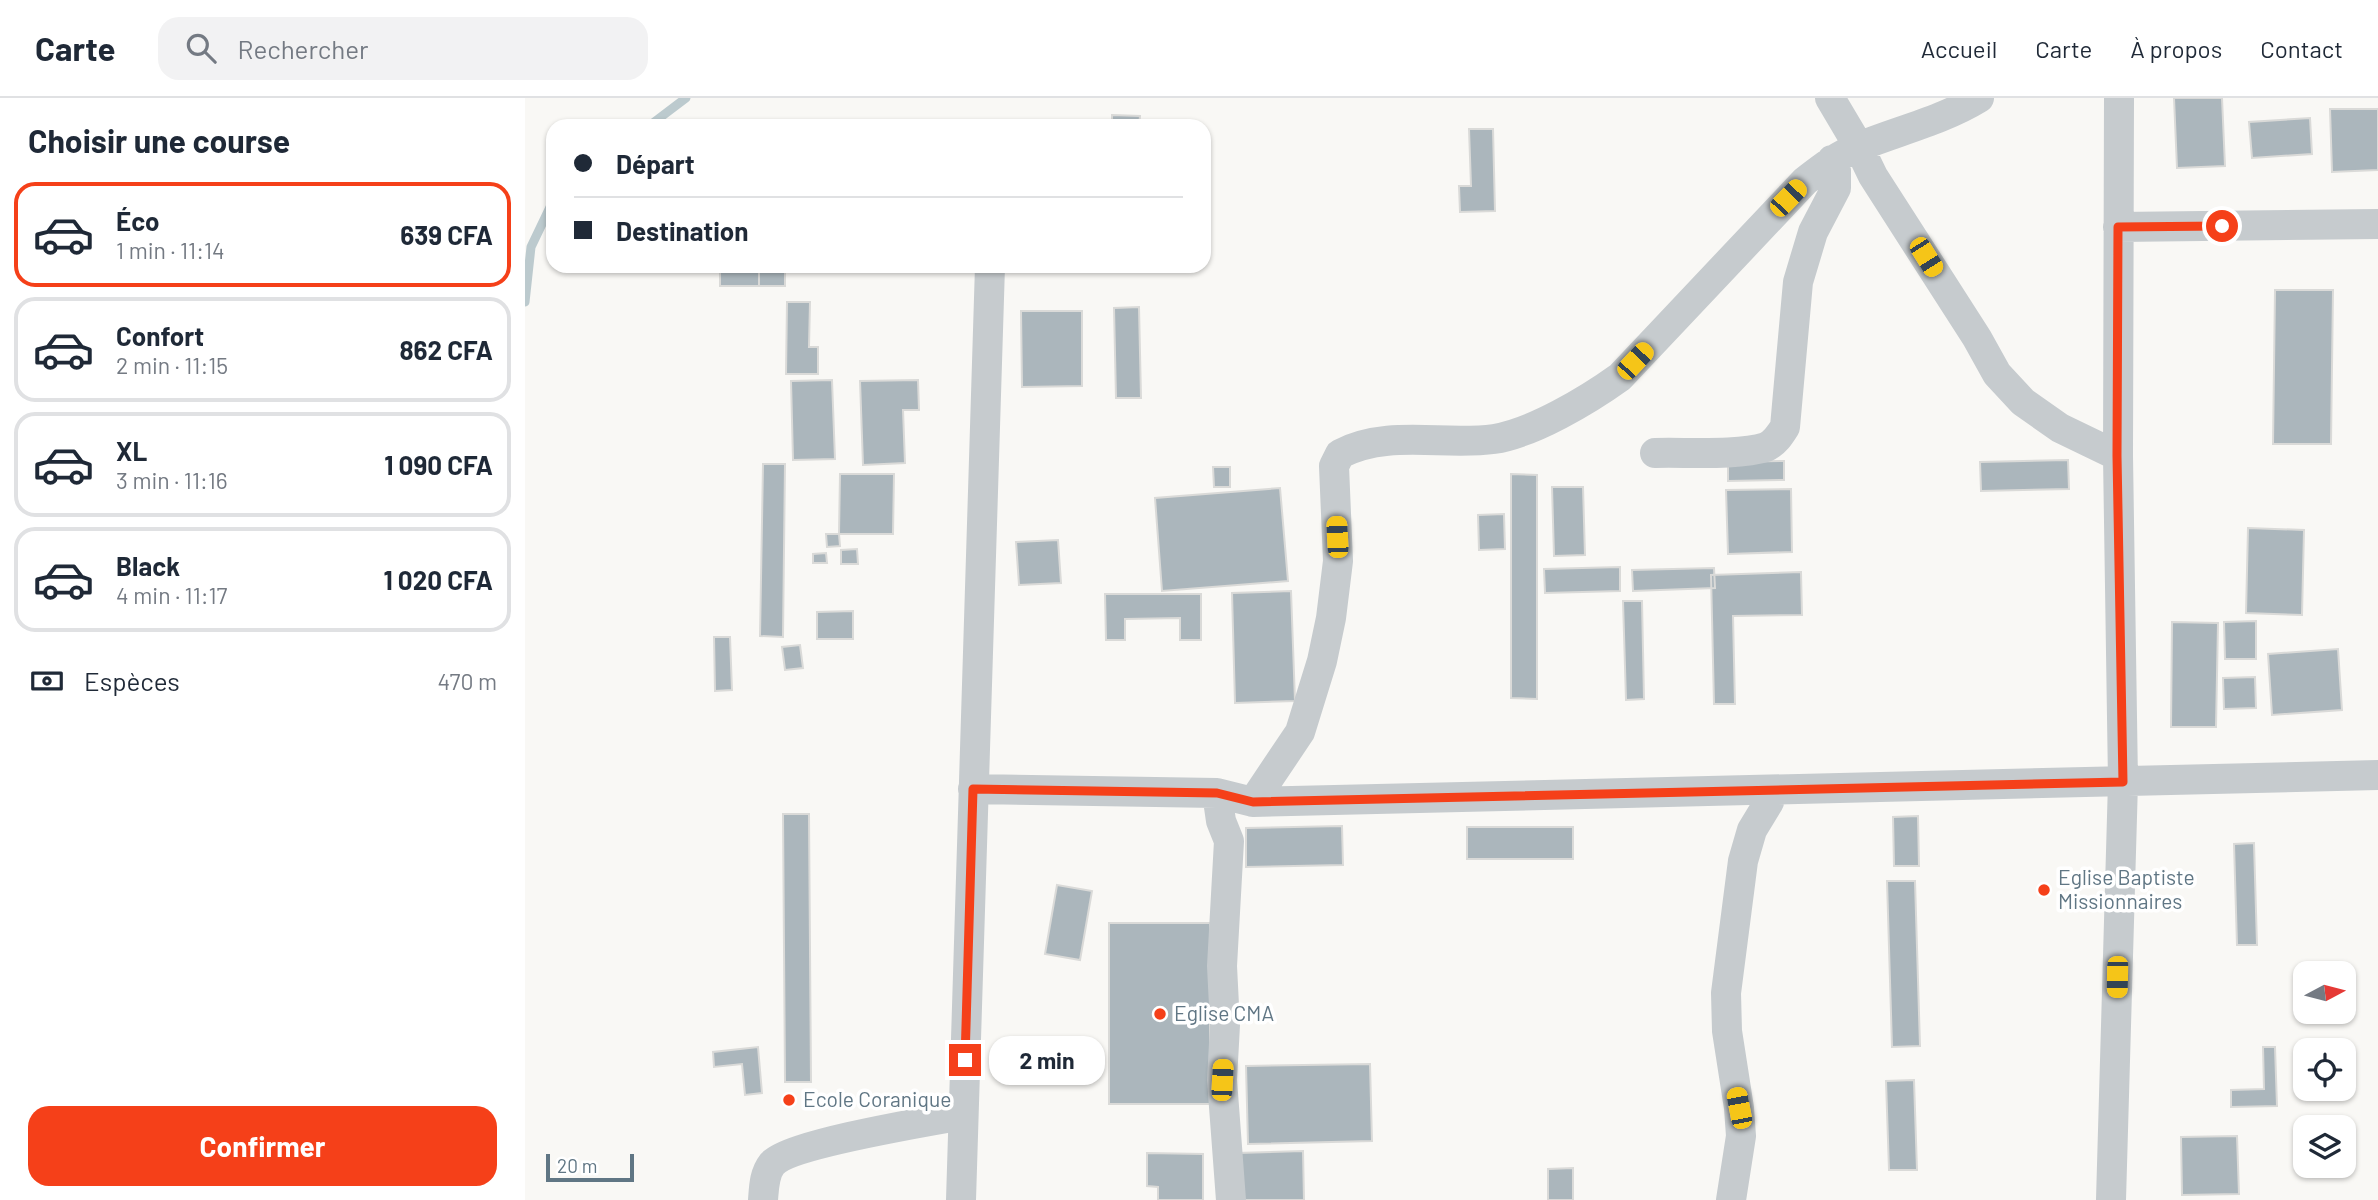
<!DOCTYPE html>
<html lang="fr">
<head>
<meta charset="utf-8">
<style>
	body { margin:0; font-family:Barlow,sans-serif; background:#f2f2f3; color:#1f2937; height:100vh; display:flex; flex-direction:column; font-size:26px; white-space:nowrap }
	* { box-sizing:border-box; margin:0 }
	p { font-size:23px; color:#747a83 }
	.icon { flex:none; width:38px; height:38px; fill:none; stroke:currentColor; stroke-width:2; stroke-linecap:round; stroke-linejoin:round }
	.map { position:relative; flex:1; overflow:hidden }
	.details { display:flex; flex-direction:column; background:#fff; width:525px }
	.details>* { flex:none }
	.top-card { position:absolute; left:21px; top:21px; width:665px; height:154px; border-radius:21px; box-shadow:0 2px 5px #0004; display:grid; align-content:center; height:154px; padding:0 28px; background:#fff }
	.needle { width:46px; rotate:83deg }
	.buttons { position:absolute; left:1768px; top:863px; display:grid; gap:14px }
	.buttons a { display:grid; place-items:center; width:63px; height:63px; border-radius:14px; background:#fff; box-shadow:0 2px 5px #0004; font-size:35px }
	.scale { position:absolute; left:21px; bottom:18px; width:88px; box-sizing:border-box; padding-left:7px; border:4px solid #607684; border-top:0; font-size:19px; line-height:24px; white-space:nowrap; color:#607684; -webkit-text-stroke:5px #fff; paint-order:stroke }
	.end { position:absolute; width:32px; height:32px; margin:-16px; border:9px solid #f54019; background:#fff; box-shadow:0 0 0 4px #fff }
	.from { border-radius:50% }
	.bubble { position:absolute; height:49px; border-radius:21px; background:#fff; box-shadow:0 2px 5px #0004; font-size:23px; font-weight:700; line-height:49px; text-align:center }
	.car { position:absolute; width:21px; height:42px; margin:-21px -10px; border-radius:9px; box-shadow:0 0 5px 2px #0007; background:linear-gradient(#f5c518 24%,#345 0 40%,#f5c518 0 76%,#345 0 86%,#f5c518 0) }
	.top-card b { display:flex; align-items:center; gap:24px; height:66px; font-size:26px }
	.top-card b+b { border-top:2px solid #e0e1e3 }
	.top-card i { width:18px; height:18px; background:#1f2937 }
	ul { padding:0; list-style:none }
	li { display:flex; align-items:center; gap:21px; height:105px; margin:0 14px 10px; padding:0 14px; border:4px solid #e0e1e3; border-radius:21px }
	li div { flex:1 }
	li b { display:block; font-size:26px }
	li em { font-style:normal; font-weight:700 }
	li.active { border-color:#f54019 }
	li>.icon { width:63px; height:63px; stroke-width:1.5 }
	h2 { padding:0 28px; font-size:32px; line-height:84px }
	.pay { display:flex; align-items:center; gap:18px; height:77px; padding:0 28px; font-size:26px }
	.pay p { margin-inline-start:auto }
	.cta { display:flex; gap:14px; margin-top:auto; padding:14px 28px }
	.cta a { flex:1; height:80px; border-radius:21px; background:#f54019; color:#fff; font-size:28px; font-weight:700; line-height:80px; text-align:center }
	header { display:flex; align-items:center; gap:42px; box-sizing:border-box; height:98px; padding:0 35px; background:#fff; border-bottom:2px solid #e0e1e3 }
	header strong { font-size:33px }
	nav { display:flex; gap:38px; margin-inline-start:auto; font-size:24px }
	.search { width:490px; height:63px; background:#f2f2f3; display:flex; align-items:center; gap:18px; box-sizing:border-box; padding:0 24px; border-radius:21px; color:#747a83; font-size:26px }
	main { display:flex; flex:1; min-height:0 }
	.map>svg:first-child { display:block }
</style>
</head>
<body>
<header>
<strong>Carte</strong>
<div class="search"><svg class="icon" aria-label="search" viewBox="0 0 24 24"><circle cx="10" cy="10" r="6"/><path d="M15 15l6 6"/></svg>Rechercher</div>
<nav><a>Accueil</a><a>Carte</a><a>À propos</a><a>Contact</a></nav>
</header>
<main>
<section class="details">
<h2>Choisir une course</h2>
<ul>
<li class="active"><svg class="icon" aria-label="car" viewBox="0 0 24 24"><path d="M5 17H2v-5l4-1 3-4h7l3 4 3 1v5h-3M9 17h6M6 11h13"/><circle cx="7" cy="17" r="2"/><circle cx="17" cy="17" r="2"/></svg><div><b>Éco</b><p>1 min · 11:14</p></div><em>639 CFA</em></li>
<li><svg class="icon" aria-label="car" viewBox="0 0 24 24"><path d="M5 17H2v-5l4-1 3-4h7l3 4 3 1v5h-3M9 17h6M6 11h13"/><circle cx="7" cy="17" r="2"/><circle cx="17" cy="17" r="2"/></svg><div><b>Confort</b><p>2 min · 11:15</p></div><em>862 CFA</em></li>
<li><svg class="icon" aria-label="car" viewBox="0 0 24 24"><path d="M5 17H2v-5l4-1 3-4h7l3 4 3 1v5h-3M9 17h6M6 11h13"/><circle cx="7" cy="17" r="2"/><circle cx="17" cy="17" r="2"/></svg><div><b>XL</b><p>3 min · 11:16</p></div><em>1 090 CFA</em></li>
<li><svg class="icon" aria-label="car" viewBox="0 0 24 24"><path d="M5 17H2v-5l4-1 3-4h7l3 4 3 1v5h-3M9 17h6M6 11h13"/><circle cx="7" cy="17" r="2"/><circle cx="17" cy="17" r="2"/></svg><div><b>Black</b><p>4 min · 11:17</p></div><em>1 020 CFA</em></li>
</ul>
<div class="pay"><svg class="icon" aria-label="cash" viewBox="0 0 24 24"><path d="M3 7h18v10H3z"/><circle cx="12" cy="12" r="2"/></svg>Espèces<p>470 m</p></div>
<div class="cta"><a>Confirmer</a></div>
</section>
<div class="map">
<svg width="1853" height="1102" viewBox="0 0 1853 1102">
	<rect width="100%" height="100%" fill="#f9f8f5"/>
	<g fill="none" stroke-linecap="round" stroke-linejoin="round">
		<path stroke="#bccace" stroke-width="9" d="M124,28l37,-28
			M0,204l6,-55 22,-46"/>
	</g>
	<path fill="#abb6bc" stroke="#dadad8" stroke-width="2" d="M1649,0h48l3,68 -48,2z
		M1805,11h48v61l-46,2z
		M587,17l28,1 -1,10h-27z
		M1785,20l2,36 -60,4 -3,-36z
		M944,31h24l2,82 -35,1 -1,-26h12z
		M195,168h39v20h-39z
		M234,168h26v20h-26z
		M1750,192h58l-2,154h-58z
		M262,204h23l-1,45h9v27h-32z
		M614,209l2,91h-25l-2,-90z
		M496,213h61v75l-60,1z
		M307,282l3,79 -42,1 -2,-79z
		M393,282l1,30h-16l2,53 -42,2 -3,-84z
		M1543,362l1,29 -88,2 -1,-29z
		M1259,363v19l-56,1v-19z
		M238,366h22l-2,173 -23,-1z
		M688,369h17v20h-16z
		M315,376h54l-1,60h-54z
		M986,376l26,1v224l-26,-1z
		M1027,389h31l2,68 -31,1z
		M755,390l8,93 -126,10 -7,-93z
		M1266,391l1,63 -64,2 -2,-64z
		M979,416l1,35 -26,1 -1,-35z
		M1723,430l56,2 -2,85 -56,-2z
		M301,436h13l1,12 -13,1z
		M533,442l3,43 -42,2 -3,-43z
		M332,451l1,15h-17v-14z
		M301,455l1,10h-14v-9z
		M1095,469v24l-75,2 -1,-24z
		M1189,470l1,20 -82,3 -1,-21z
		M1276,474l1,43 -69,1 2,88h-21l-3,-129z
		M766,493l4,110 -60,2 -3,-110z
		M580,496h96v46h-21v-22l-55,1v21h-19z
		M1098,503h19l2,98 -18,1z
		M328,513v28h-36v-27z
		M1731,523v38h-31l-1,-37z
		M1647,524l46,1 -2,104h-45z
		M189,539h16l2,53 -17,1z
		M275,547l3,23 -18,2 -3,-23z
		M1813,551l4,61 -70,5 -4,-61z
		M1730,579l1,31 -32,1 -1,-31z
		M258,716h26l2,268h-26z
		M1393,718l1,50h-25l-1,-49z
		M817,728l1,39 -97,2v-39z
		M942,729h106v32h-106z
		M1729,745l3,102h-20l-3,-101z
		M1362,783h28l5,165 -28,1z
		M532,787l35,6 -12,69 -35,-6z
		M584,825h101v181h-101z
		M233,949l4,46 -17,2 -3,-31 -28,3 -1,-15z
		M1738,949h12l2,59 -46,1v-17l33,-1z
		M845,966l2,77 -124,3 -2,-78z
		M1389,982l3,90h-28l-3,-89z
		M1712,1038l2,58 -57,1 -1,-58z
		M778,1053l1,49h-66l-1,-47z
		M622,1055l56,1v46h-45v-13l-11,-1z
		M1048,1070v32h-25v-31z"/>
	<g fill="none" stroke-linecap="round" stroke-linejoin="round">
		<path stroke="#c6cbce" stroke-width="30" d="M1305,0l29,49 14,29 104,162 20,36 26,28 37,26 58,28
			M1593,129l260,-3
			M1130,355c31,-1 83,3 111,-6 9,-4 14,-12 19,-20l13,-145 15,-50 23,-44v-18l-4,-10
			M448,691l244,4 36,9 1125,-27
			M692,695l4,28 8,20 -7,125 3,59 -3,55 9,120
			M728,704l47,-70 22,-71 9,-43 7,-57 -4,-95 6,-12c48,-25 103,-8 154,-15 39,-6 94,-39 126,-62l185,-196c18,-14 35,-27 56,-35 40,-16 82,-26 118,-48
			M238,1102c1,-12 1,-26 9,-36 17,-20 158,-43 191,-49
			M436,1102l29,-934
			M1206,1102l10,-64 -2,-28 -12,-77 -1,-38 17,-132 9,-31 17,-28 -4,-12
			M1586,1102l12,-418 -5,-326 1,-358"/>
	</g>
	<g fill="none" stroke-linecap="round" stroke-linejoin="round">
		<path stroke="#f54019" stroke-width="9" d="M440,962l8,-271 244,4 36,9 870,-20 -6,-326 1,-229 104,-1"/>
	</g>
	<g fill="#f54019" stroke="#fff" stroke-width="2.5">
		<circle cx="1519" cy="792" r="7"/>
		<circle cx="635" cy="916" r="7"/>
		<circle cx="264" cy="1002" r="7"/>
	</g>
	<g text-anchor="middle" stroke-width="7" stroke-linejoin="round" paint-order="stroke">
		<g font-size="21" fill="#607684" stroke="#fff" text-anchor="start">
			<text x="1533" y="787">Eglise Baptiste<tspan x="1533" dy="24">Missionnaires</tspan></text>
			<text x="649" y="923">Eglise CMA</text>
			<text x="278" y="1009">Ecole Coranique</text>
		</g>
	</g>
</svg>
<div class="buttons">
<a><svg class="needle" viewBox="-14 -14 28 28"><path d="M0-13l5 13h-10z" fill="#e53935"/><path d="M0 13l5-13h-10z" fill="#747a83"/></svg></a>
<a><svg class="icon" aria-label="locate" viewBox="0 0 24 24"><circle cx="12" cy="12" r="6"/><path d="M12 2v4M12 18v4M2 12h4M18 12h4"/></svg></a>
<a><svg class="icon" aria-label="layers" viewBox="0 0 24 24"><path d="M12 4l9 5-9 5-9-5zM3 14l9 5 9-5"/></svg></a>
</div>
<div class="scale">20 m</div>
<i class="end from" style="left:1697px;top:128px"></i>
<i class="end" style="left:440px;top:962px"></i>
<div class="bubble" style="left:464px;top:938px;width:116px">2 min</div>
<i class="car" style="left:1263px;top:100px;rotate:44deg"></i>
<i class="car" style="left:1401px;top:159px;rotate:148deg"></i>
<i class="car" style="left:1110px;top:263px;rotate:43deg"></i>
<i class="car" style="left:812px;top:439px;rotate:357deg"></i>
<i class="car" style="left:1592px;top:879px;rotate:181deg"></i>
<i class="car" style="left:697px;top:982px;rotate:3deg"></i>
<i class="car" style="left:1214px;top:1010px;rotate:349deg"></i>
<div class="top-card">
<b><i class="from"></i>Départ</b>
<b><i></i>Destination</b>
</div>
</div>
</main>
</body>
</html>
